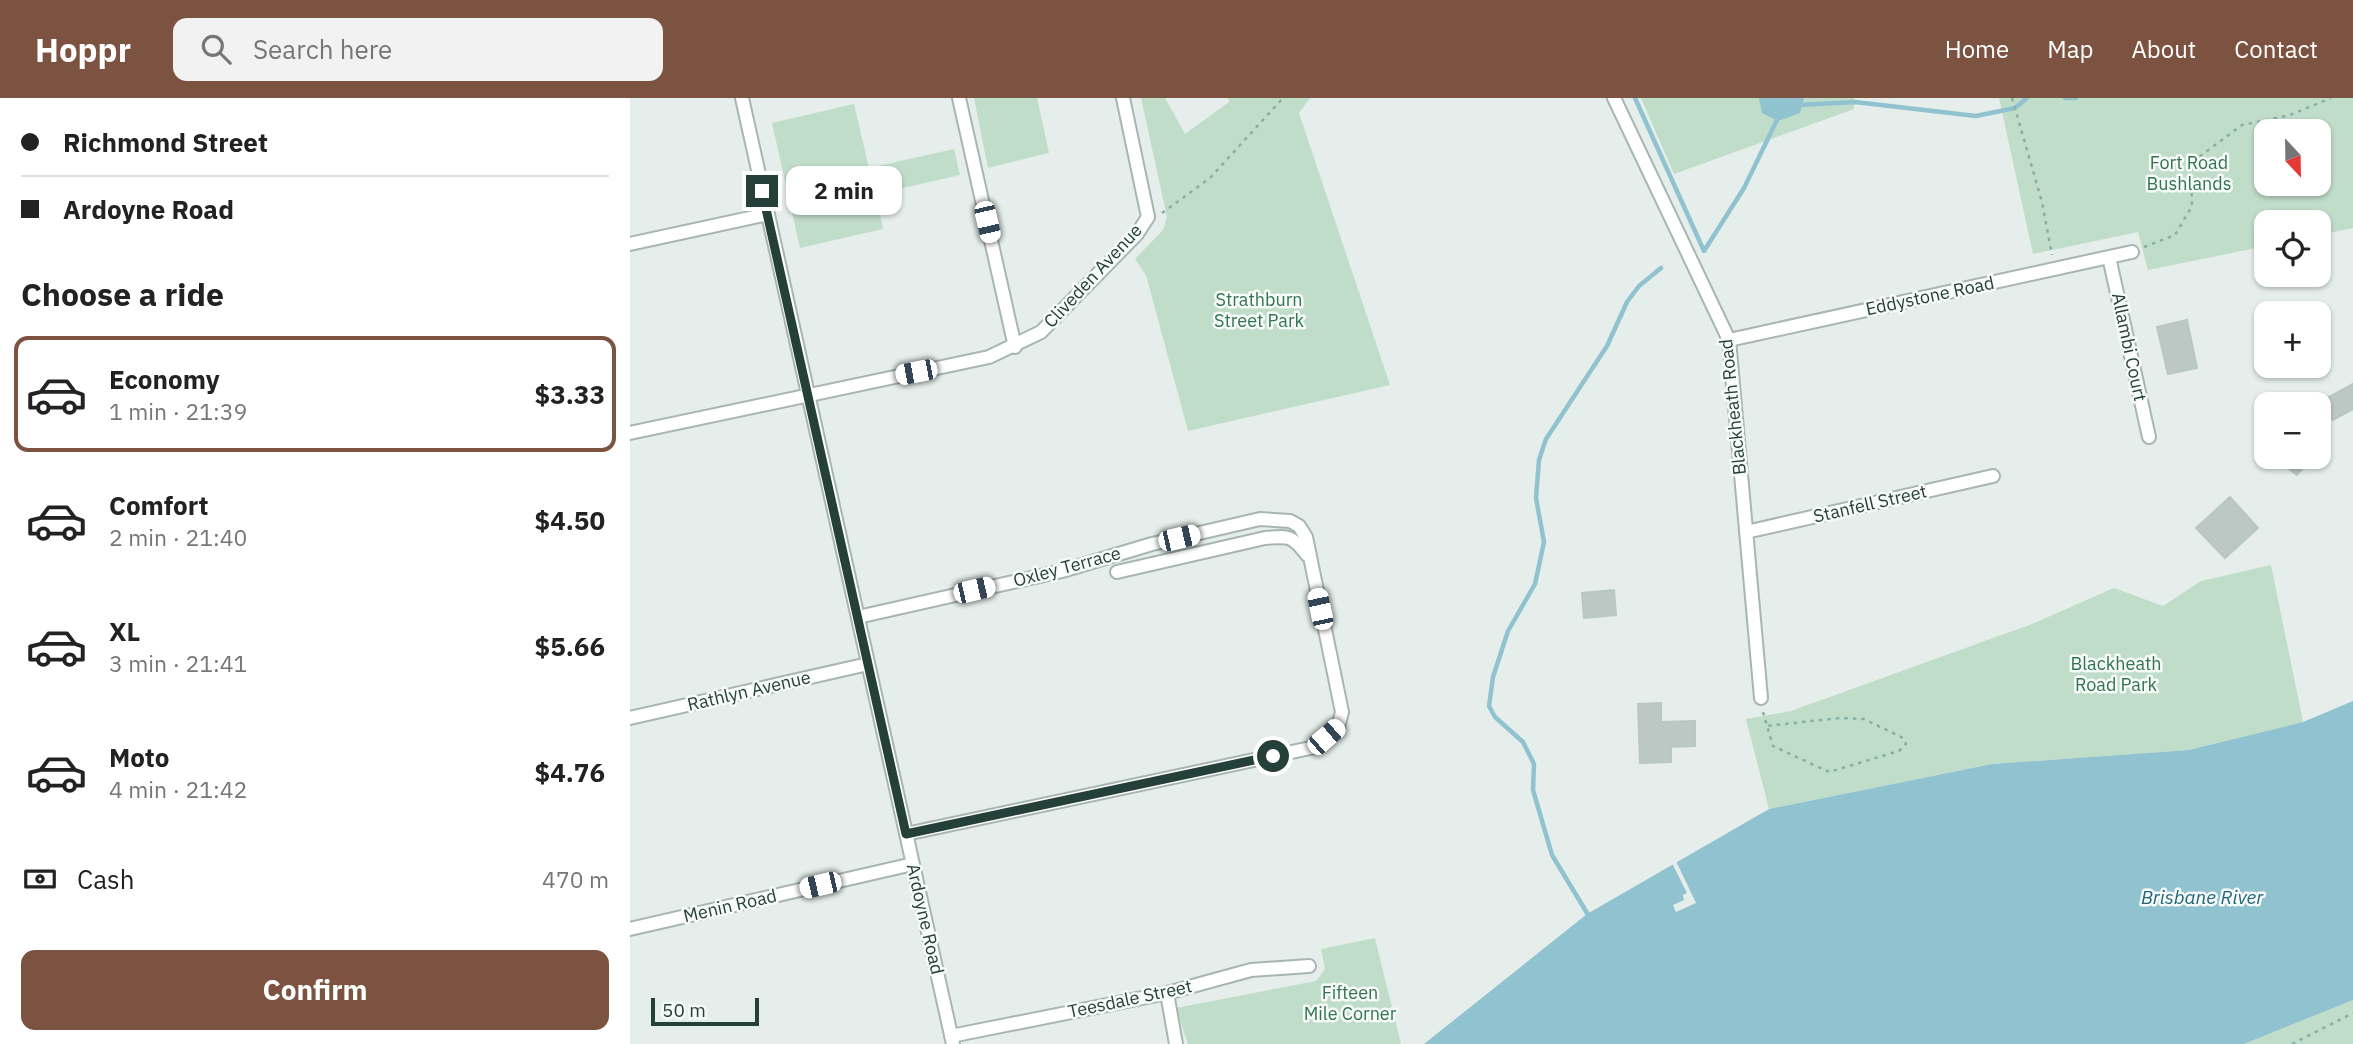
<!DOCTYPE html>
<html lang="en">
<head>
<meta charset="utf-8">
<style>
	body { margin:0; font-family:"IBM Plex Sans",sans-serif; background:#f2f2f2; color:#222; height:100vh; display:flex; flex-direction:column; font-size:26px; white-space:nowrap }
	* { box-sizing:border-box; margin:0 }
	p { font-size:23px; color:#767676 }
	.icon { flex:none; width:38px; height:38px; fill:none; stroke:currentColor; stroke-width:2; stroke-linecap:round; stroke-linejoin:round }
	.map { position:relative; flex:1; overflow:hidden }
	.drawer { display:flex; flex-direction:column; background:#fff; width:630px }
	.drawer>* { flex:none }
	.banner { display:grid; align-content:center; height:154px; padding:0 21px; background:#fff }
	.needle { width:46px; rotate:158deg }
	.fabs { position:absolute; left:1624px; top:21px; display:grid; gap:14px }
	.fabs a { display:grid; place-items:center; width:77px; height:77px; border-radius:14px; background:#fff; box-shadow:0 2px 5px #0004; font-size:35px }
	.scale { position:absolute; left:21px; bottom:18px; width:108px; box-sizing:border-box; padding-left:7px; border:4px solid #253f39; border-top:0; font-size:19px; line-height:24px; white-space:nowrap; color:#253f39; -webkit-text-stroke:5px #f6faf8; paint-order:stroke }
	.end { position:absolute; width:32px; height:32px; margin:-16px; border:9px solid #253f39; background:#fff; box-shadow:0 0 0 4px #fff }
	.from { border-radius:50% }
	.bubble { position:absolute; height:49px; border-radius:14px; background:#fff; box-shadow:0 2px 5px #0004; font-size:23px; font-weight:700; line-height:49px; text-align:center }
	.car { position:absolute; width:21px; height:42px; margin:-21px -10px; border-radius:9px; box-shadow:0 0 5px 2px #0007; background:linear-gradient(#fff 24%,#345 0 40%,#fff 0 76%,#345 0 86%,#fff 0) }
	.banner b { display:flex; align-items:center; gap:24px; height:66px; font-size:26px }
	.banner b+b { border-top:2px solid #e0e0e0 }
	.banner i { width:18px; height:18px; background:#222 }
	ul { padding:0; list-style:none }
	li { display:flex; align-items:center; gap:21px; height:116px; margin:0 14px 10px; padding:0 7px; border:4px solid transparent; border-radius:14px }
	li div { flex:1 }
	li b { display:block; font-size:26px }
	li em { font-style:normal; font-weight:700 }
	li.current { border-color:#7c5341 }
	li>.icon { width:63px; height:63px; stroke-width:1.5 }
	h2 { padding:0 21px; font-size:32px; line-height:84px }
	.pay { display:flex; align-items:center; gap:18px; height:77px; padding:0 21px; font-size:26px }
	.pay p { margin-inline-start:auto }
	.cta { display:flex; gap:14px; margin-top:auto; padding:14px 21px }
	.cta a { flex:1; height:80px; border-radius:14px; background:#7c5341; color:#fff; font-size:28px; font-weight:700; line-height:80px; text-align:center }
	header { display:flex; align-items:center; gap:42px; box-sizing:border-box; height:98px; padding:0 35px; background:#7c5341; color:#fff }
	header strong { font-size:33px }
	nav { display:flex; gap:38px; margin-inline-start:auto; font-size:24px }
	.search { width:490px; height:63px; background:#f2f2f2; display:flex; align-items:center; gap:18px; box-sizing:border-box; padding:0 24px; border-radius:14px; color:#767676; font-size:26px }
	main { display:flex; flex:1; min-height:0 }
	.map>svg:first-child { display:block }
</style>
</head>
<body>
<header>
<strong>Hoppr</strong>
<div class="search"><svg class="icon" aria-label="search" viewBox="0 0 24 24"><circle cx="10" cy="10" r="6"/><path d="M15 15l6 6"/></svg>Search here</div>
<nav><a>Home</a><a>Map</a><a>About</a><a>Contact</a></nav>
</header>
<main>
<section class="drawer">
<div class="banner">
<b><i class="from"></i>Richmond Street</b>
<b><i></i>Ardoyne Road</b>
</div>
<h2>Choose a ride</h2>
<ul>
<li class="current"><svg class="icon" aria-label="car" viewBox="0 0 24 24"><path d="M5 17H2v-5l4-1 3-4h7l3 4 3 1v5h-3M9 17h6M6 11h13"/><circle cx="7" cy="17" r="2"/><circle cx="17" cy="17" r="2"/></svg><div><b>Economy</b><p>1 min · 21:39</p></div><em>$3.33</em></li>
<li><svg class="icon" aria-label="car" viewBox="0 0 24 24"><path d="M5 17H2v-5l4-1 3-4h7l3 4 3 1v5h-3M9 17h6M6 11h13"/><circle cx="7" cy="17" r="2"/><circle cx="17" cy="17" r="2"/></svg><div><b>Comfort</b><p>2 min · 21:40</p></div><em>$4.50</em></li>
<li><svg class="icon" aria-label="car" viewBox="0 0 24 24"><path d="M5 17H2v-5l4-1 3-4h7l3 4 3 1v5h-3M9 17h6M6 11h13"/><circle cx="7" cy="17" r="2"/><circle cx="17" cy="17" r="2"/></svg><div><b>XL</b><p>3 min · 21:41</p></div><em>$5.66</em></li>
<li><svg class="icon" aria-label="car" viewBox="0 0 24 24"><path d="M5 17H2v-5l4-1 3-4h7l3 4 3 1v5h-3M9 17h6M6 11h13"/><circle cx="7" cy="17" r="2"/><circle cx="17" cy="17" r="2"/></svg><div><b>Moto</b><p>4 min · 21:42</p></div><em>$4.76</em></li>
</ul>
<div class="pay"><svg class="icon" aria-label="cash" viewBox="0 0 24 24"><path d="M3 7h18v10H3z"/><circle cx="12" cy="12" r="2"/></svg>Cash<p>470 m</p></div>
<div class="cta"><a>Confirm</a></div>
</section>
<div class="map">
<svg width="1723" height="946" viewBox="0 0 1723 946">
	<rect width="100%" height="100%" fill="#e5eeea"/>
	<path fill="#c0ddc9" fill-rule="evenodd" d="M344,0h63l12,55 -61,15z
		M511,0h24l20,36 44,-32 -1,-4h82l-11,15 91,272 -202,46 -42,-156 -11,-16 28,-29 4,-13z
		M1011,0h213v11l-180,65z
		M1369,0h354v130l-34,7v-13h-53v24l-118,24 -10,-38 -105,22zM1636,33h53v53h-53z
		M224,6l15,64 85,-19 6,26 -84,19 7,35 -83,19 -28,-125z
		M1641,467l32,157 -114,28 -197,14 -223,45 -23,-90 45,-8 241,-87 82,-36 49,18 38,-25z
		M745,840l26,106h-213l-12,-36 140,-27 9,-12 -4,-20z
		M1723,902v44h-109z"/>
	<path fill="#91c2d0" d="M1129,0h45l-4,15 -22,8 -16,-8z
		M1723,603v299l-109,44h-820l163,-130 182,-105 223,-45 197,-14 114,-28z"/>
	<path fill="#e5eeea" d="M1045,761l21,44 -20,9 -3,-7 11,-5 -1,-5 4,-2 -16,-32z"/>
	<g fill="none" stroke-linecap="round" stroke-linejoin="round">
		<path stroke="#91c2d0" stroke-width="4.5" d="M1005,0l69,153 40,-63 34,-70
			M1435,0h11
			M1169,7l56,-3 121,14 39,-8 12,-10
			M960,820l-38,-63 -19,-65 1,-26 -11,-22 -28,-25 -6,-11 4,-29 15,-46 27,-47 9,-42 -8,-44 3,-38 7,-21 61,-93 20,-44 12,-16 22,-18"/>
	</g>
	<path fill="#bbc8c4" stroke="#b8c7c2" stroke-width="2" d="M1557,222l10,48 -29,6 -11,-47z
		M1723,286v25l-20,11 -11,-19z
		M1643,359h39l-15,18z
		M1600,399l28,31 -33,30 -29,-30z
		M984,492l2,25 -32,3 -2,-25z
		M1031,605v19l34,-1v25l-24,1v15l-31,1 -2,-59z"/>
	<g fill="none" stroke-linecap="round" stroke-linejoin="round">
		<g stroke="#a8b6b1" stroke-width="16">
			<path id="street" d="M112,0l211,946
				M329,0l56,249
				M984,0l115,242 32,358
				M0,146l138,-30
				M1479,159l40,180
				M1099,242l403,-88
				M0,335l359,-76 52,-25 96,-98 11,-17 -25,-119
				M1116,434l247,-56
				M487,474l148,-34c24,-2 27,-3 42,17
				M228,519l204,-46 90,-27 108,-25 30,2 9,5 7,11 36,175 -4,15 -23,20 -409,87
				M0,620l238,-54
				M0,831l283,-65
				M537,895l9,51
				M321,938l216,-43 84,-23 58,-4"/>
		</g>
		<path stroke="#87b0a5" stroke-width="2.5" stroke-dasharray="3.5 5" stroke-linecap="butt" d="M1382,0l30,104 10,53
			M532,115l48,-35 73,-80
			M1514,149l31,-12 17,-29 -1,-36 8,-13 43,-32 48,-10 41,-17
			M1133,614l10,34 56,26 70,-21 7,-7 -3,-6 -39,-19 -24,-1 -74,8
			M1662,946l61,-31"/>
		<use href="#street" stroke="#fff" stroke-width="12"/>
	</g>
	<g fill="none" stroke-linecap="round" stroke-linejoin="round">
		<path stroke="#253f39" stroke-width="9" d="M132,93l144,643 367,-78"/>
	</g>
	<g text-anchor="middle" stroke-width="5" stroke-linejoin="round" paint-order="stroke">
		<g font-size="18" fill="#31744f" stroke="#f6faf8">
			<text x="1559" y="71">Fort Road<tspan x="1559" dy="21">Bushlands</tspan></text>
			<text x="629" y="208">Strathburn<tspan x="629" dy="21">Street Park</tspan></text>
			<text x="1486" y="572">Blackheath<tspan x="1486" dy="21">Road Park</tspan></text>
			<text x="720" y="901">Fifteen<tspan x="720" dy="21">Mile Corner</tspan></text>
		</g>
		<g font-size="18" fill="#253f39" stroke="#f6faf8">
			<text transform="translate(463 178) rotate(-47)" y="6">Cliveden Avenue</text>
			<text transform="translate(1300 198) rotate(-12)" y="6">Eddystone Road</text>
			<text transform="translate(1499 249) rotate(78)" y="6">Allambi Court</text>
			<text transform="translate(1103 309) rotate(-96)" y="6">Blackheath Road</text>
			<text transform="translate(1240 406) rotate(-13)" y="6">Stanfell Street</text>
			<text transform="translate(437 469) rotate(-15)" y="6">Oxley Terrace</text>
			<text transform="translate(119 593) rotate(-13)" y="6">Rathlyn Avenue</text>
			<text transform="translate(100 808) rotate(-13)" y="6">Menin Road</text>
			<text transform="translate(295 821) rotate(77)" y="6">Ardoyne Road</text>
			<text transform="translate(500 901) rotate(-12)" y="6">Teesdale Street</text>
		</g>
		<g font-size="19" font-style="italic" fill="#216579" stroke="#f6faf8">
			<text x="1572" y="806">Brisbane River</text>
		</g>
	</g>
</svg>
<div class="fabs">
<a><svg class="needle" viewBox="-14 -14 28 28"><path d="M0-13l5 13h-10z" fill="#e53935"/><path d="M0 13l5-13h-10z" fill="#767676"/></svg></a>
<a><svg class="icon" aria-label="locate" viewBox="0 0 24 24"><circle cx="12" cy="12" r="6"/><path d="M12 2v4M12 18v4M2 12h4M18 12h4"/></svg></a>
<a>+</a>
<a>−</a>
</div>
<div class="scale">50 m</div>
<i class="end from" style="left:643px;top:658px"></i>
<i class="end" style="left:132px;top:93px"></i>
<div class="bubble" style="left:156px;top:68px;width:116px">2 min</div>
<i class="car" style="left:357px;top:124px;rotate:167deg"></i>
<i class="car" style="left:286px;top:274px;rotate:259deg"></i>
<i class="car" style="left:549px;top:440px;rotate:77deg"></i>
<i class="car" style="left:344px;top:492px;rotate:77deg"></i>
<i class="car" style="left:690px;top:511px;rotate:348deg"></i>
<i class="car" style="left:696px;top:639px;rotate:49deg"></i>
<i class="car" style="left:190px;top:787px;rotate:257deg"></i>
</div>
</main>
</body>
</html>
